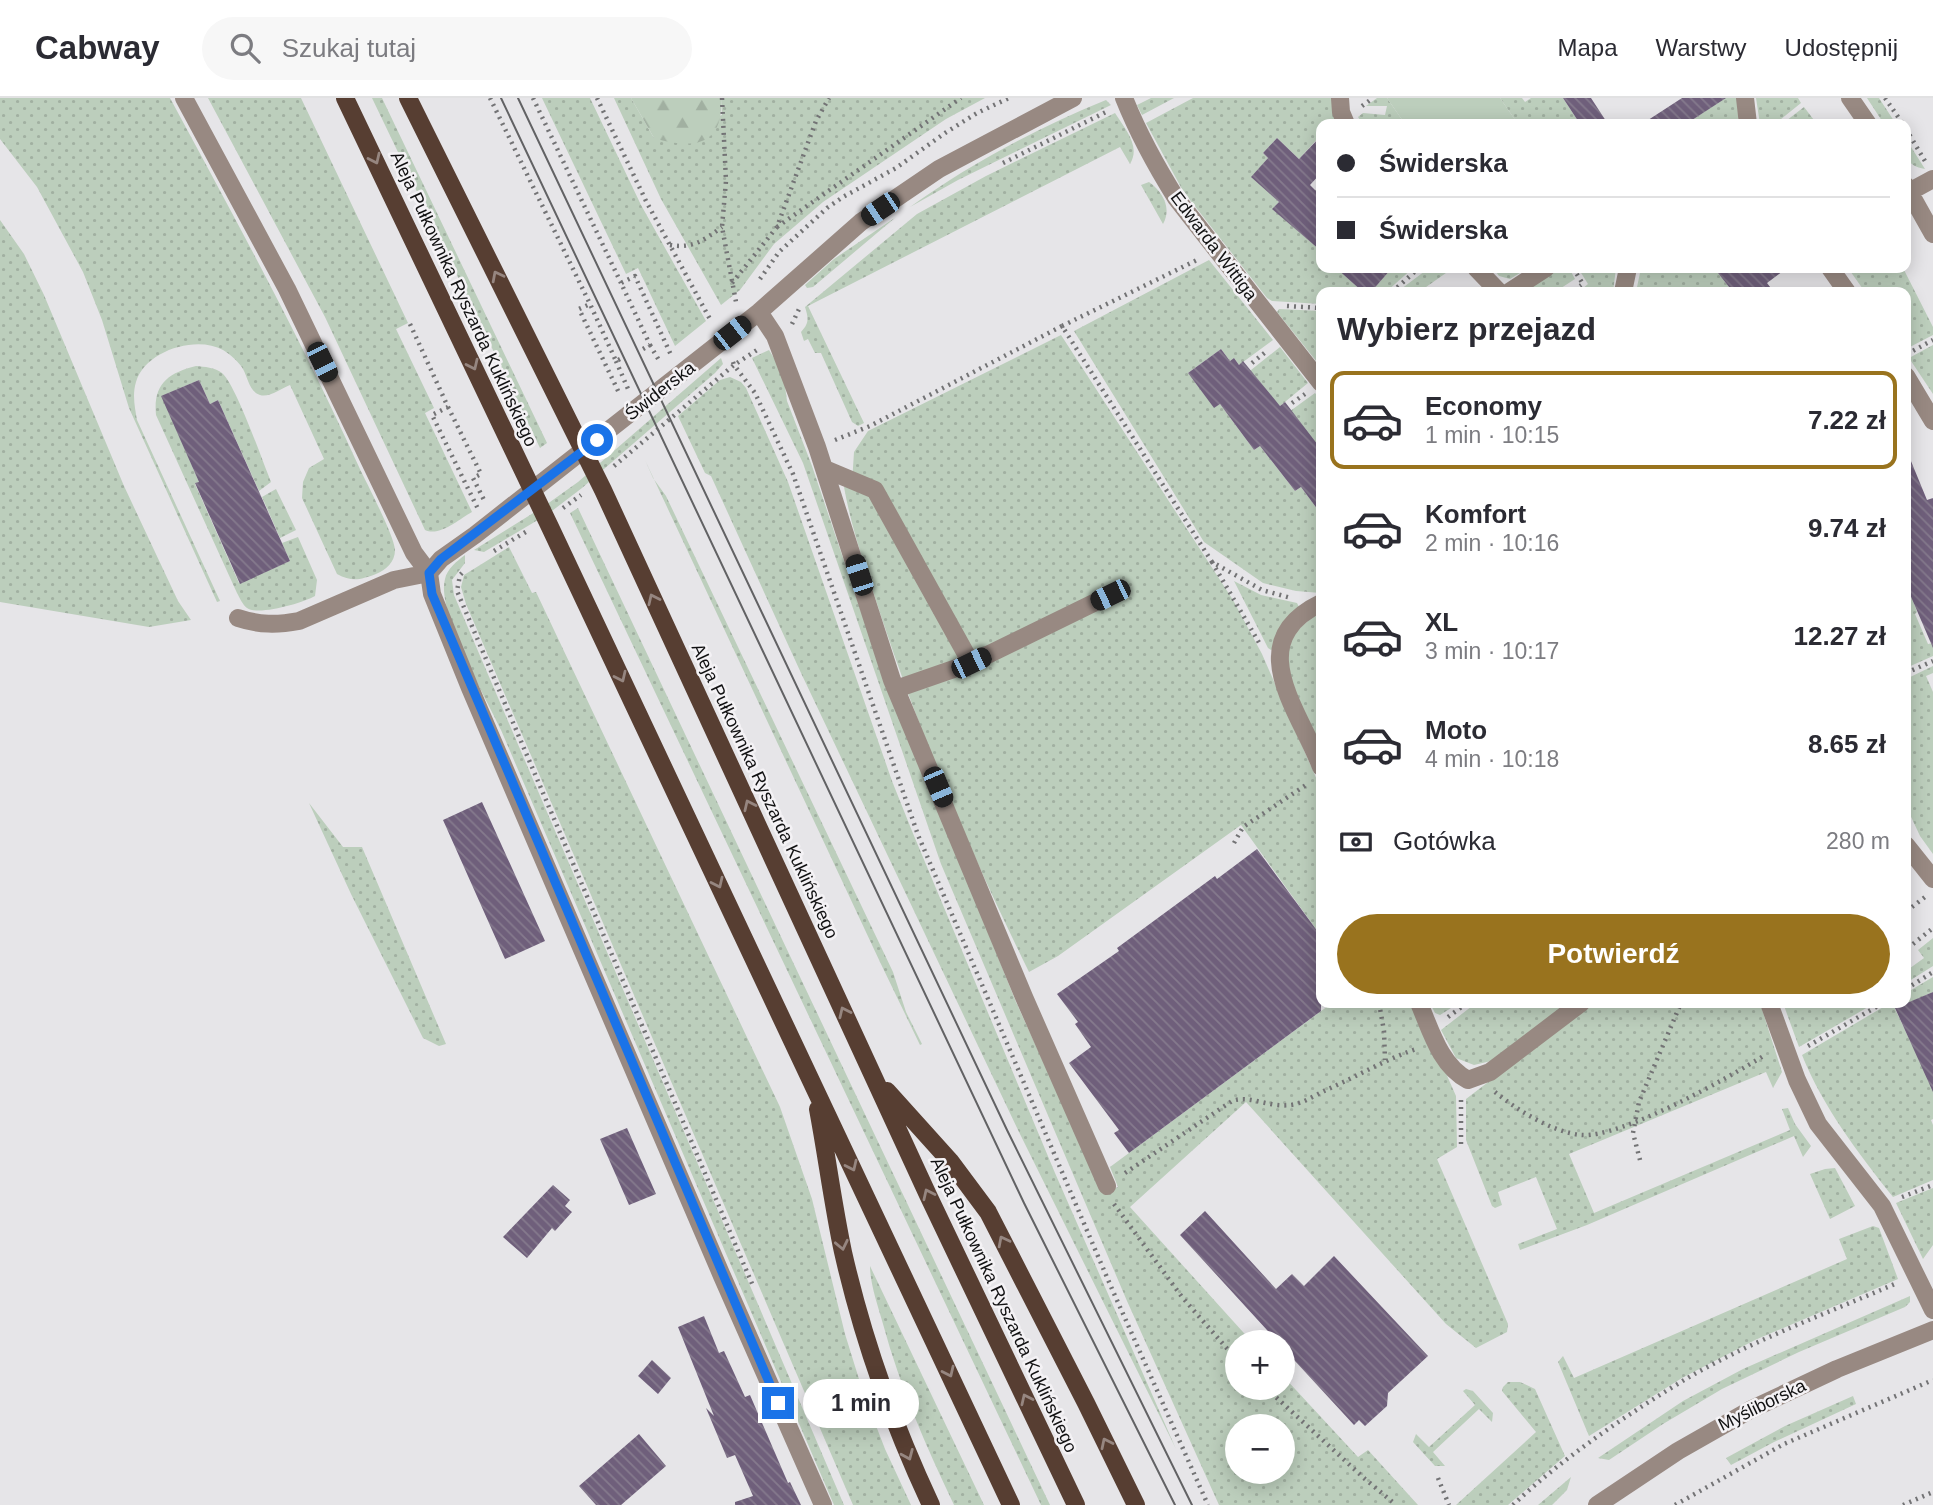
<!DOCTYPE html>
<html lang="pl">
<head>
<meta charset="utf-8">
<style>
	body { margin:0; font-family:Helvetica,sans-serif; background:#f7f7f7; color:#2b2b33; height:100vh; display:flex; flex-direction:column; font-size:26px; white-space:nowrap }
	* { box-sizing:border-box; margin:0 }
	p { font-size:23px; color:#7c7c81 }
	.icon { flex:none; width:38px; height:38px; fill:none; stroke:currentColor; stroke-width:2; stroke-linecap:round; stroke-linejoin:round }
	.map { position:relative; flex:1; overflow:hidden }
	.drawer { position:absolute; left:1316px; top:189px; width:595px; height:721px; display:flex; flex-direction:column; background:#fff; border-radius:14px; box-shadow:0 4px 18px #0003 }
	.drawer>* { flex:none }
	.guide { position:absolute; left:1316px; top:21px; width:595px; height:154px; border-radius:14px; box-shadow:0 4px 18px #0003; display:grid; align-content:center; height:154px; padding:0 21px; background:#fff }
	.controls { position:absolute; left:1225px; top:1232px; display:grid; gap:14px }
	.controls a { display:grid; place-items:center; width:70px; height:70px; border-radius:50%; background:#fff; box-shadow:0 4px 18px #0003; font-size:35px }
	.end { position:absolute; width:32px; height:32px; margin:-16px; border:9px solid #1a73e8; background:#fff; box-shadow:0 0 0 4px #fff }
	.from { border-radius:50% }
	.bubble { position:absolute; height:49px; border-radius:24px; background:#fff; box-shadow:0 4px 18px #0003; font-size:23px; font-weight:700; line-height:49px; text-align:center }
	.car { position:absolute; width:21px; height:42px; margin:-21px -10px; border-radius:9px; box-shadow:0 0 5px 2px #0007; background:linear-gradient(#222 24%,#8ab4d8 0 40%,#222 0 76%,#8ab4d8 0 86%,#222 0) }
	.guide b { display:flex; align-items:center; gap:24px; height:66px; font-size:26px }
	.guide b+b { border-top:2px solid #e1e1e2 }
	.guide i { width:18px; height:18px; background:#2b2b33 }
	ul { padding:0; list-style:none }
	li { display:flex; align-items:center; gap:21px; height:98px; margin:0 14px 10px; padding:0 7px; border:4px solid transparent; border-radius:14px }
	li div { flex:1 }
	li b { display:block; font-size:26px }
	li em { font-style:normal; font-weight:700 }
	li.on { border-color:#99731e }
	li>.icon { width:63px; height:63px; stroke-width:1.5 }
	h2 { padding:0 21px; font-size:32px; line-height:84px }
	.pay { display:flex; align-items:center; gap:18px; height:77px; padding:0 21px; font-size:26px }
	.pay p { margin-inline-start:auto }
	.primary-button { display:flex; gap:14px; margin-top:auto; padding:14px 21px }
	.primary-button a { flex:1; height:80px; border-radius:42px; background:#99731e; color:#fff; font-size:28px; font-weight:700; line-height:80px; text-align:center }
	header { display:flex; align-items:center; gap:42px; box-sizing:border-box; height:98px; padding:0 35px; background:#fff; border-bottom:2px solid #e1e1e2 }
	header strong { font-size:33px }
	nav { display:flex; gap:38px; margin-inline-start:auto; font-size:24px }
	.search { width:490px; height:63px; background:#f7f7f7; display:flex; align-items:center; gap:18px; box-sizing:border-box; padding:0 24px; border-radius:38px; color:#7c7c81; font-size:26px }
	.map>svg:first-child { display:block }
</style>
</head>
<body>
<header>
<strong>Cabway</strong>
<div class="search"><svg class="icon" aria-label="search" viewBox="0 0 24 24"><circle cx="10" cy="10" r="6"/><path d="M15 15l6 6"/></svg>Szukaj tutaj</div>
<nav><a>Mapa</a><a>Warstwy</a><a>Udostępnij</a></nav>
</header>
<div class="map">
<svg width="1933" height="1407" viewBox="0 0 1933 1407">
	<defs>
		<pattern id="green-dots" width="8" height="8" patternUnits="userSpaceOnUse" patternTransform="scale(1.75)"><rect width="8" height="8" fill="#bccebc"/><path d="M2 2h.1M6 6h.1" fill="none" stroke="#a1b0a1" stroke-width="1.8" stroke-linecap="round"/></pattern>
		<pattern id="forest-firs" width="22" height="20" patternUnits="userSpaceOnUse" patternTransform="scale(1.75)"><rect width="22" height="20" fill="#bccebc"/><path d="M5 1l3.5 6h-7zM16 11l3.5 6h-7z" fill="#a1b0a1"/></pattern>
		<pattern id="building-back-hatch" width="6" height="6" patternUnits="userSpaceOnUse" patternTransform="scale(1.75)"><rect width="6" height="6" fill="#6f5f7b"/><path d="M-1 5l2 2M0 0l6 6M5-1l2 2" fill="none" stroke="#857a8d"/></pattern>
	</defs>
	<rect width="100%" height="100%" fill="#e6e5e8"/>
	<path fill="url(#green-dots)" fill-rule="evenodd" d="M0,0h170c66,122 132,243 189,369 8,17 35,68 36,83 0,12 -9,20 -19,24 -16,6 -24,8 -39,0l-35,-76 1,-16 6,-14 15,-9 -34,-74c-8,3 -21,13 -30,10 -11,-4 -12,-17 -17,-26 -4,-7 -13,-15 -20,-19 -27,-15 -78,1 -87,32 -4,13 -1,26 1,38l83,181 -3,1 -88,-194 -27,-88 -19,-48 -46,-85 -37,-48z
		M208,0h93l107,225 -12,6 38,79 -9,5 47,99c-13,7 -32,25 -47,18l-100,-213z
		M372,0h10l165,345 -7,5z
		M542,0h48l51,107 65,116 -31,25 -37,-78 -12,6z
		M614,0h17l23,40 68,-23 -1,-17h264l-39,21 -123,83 -49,42 -34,46 -19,15 -60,-106z
		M1151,0h23l-32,17 -5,-10z
		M1193,0h139l4,20 -6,6h-9v11l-22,24 -22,-21 -14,15 5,5 -16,19 27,25 -6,7 48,42v17h18l5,4 -1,2 20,18h-42v12l-49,-3 -5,-3 -84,-107 -37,-68z
		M1377,0h10l18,26h-42l-5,-7 5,-4 22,2 2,-9h-21z
		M1500,0h22l3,4 6,-4h32l17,26h-62z
		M1721,0h16l3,15 -2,8 -7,-1 -4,4h-41l36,-24z
		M1756,0h42l3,5 -26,21h-15z
		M1867,0h12l17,26h-12z
		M1106,2l5,5 -153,75 -48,27c60,-43 127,-79 196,-107z
		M1804,9l13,17h-35z
		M1115,15c10,16 26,33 15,51l-10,-17 -312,159 56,117 -6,3 -6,-4 -31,-69h-6l-7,-14 -4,2 -3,-9c9,-9 7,-15 4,-25l112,-93 69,-38z
		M1906,41l19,30c-19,-3 -19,-13 -19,-30z
		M1149,84c14,10 23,26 14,42l-22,-39z
		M896,119l-83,70 -6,1 -2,-3 29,-26z
		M0,122l24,34 20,41 80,191 54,115 13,19 -42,7 -149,-25z
		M1209,162l64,80 -34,25 -5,-7 -4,3 -9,-12 -33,24 26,34 6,-3 34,46 6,-4 35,45 6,-4 20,27v79l-25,-2 -33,-8 -59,-41 -130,-211z
		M1392,170h21l-27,24h-15z
		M1429,170h24l-34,24h-22z
		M1493,170h35l-18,11 -11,-3z
		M1558,170l4,5 7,-5 6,11 -20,13h-30l4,-5z
		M1578,170h38l-3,24h-29l-2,-3 6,-5z
		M1641,170h73l19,24h-97z
		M1848,170h55l30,59v8l-27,14v-57h-41z
		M1279,211l42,2v56l-44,-55z
		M1061,237l172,265 29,54 59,135v147l-80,-111 -183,131 -29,16c-56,-114 -107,-232 -147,-353 -14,-44 -30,-87 -38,-132l8,-4 2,-31 14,-21z
		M1933,247v49l-24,-36z
		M1280,249l28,36 -28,23 -34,-32z
		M769,252l8,13 8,23 2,15 25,65 58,172 146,364 87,191 15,-6 -8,-20 222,-164h83l41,93 1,51 -20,12 71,165 -1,8 -31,16 -30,-24 -200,-222 -116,105 122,135h-15v46h46v-12l75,81 10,-7 50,55h-199l-92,-204 -186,-437 -138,-401 -51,-105zM1237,1328h46v46h-46z
		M721,260l2,6 -8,9 -133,115 -34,26 -64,38 -10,-2 69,-43 35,-25z
		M196,268c9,1 18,1 26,7 14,12 40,87 49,109l-12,9 -41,-91 -8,4 -11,-24 -37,16 37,86 -4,2 44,99 51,-22 -8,-18 16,-6 19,43 -2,16c-12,7 -57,20 -68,12 -5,-4 -7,-10 -10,-15l-81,-178c-3,-31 12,-42 40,-49z
		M730,279l11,5 5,6 42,94 104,299 20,50 143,342 121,276 -157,-317 -218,-459 -90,-197 -6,-3 -27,-57 42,-36z
		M1315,295l6,7 -2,47 -33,-33z
		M645,362l8,18 13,18 227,476 13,40 16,32 -2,1 -40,-83z
		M276,391l20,41 -16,8 -18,-41z
		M578,410l472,997h-9l-471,-992z
		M509,449l23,46 4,-1 244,515 32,92 33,135 18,58 22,57 26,56h-58l-387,-901 -5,-17 3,-12z
		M465,457v8l-13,17 2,15 390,910h-10l-333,-775c-15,-32 -65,-119 -56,-151 2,-10 12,-18 20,-24z
		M1906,482l11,32 -2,2 13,30 5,-1v13l-27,12z
		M1234,483l27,14 36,8 2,4 -24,41 -4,2 -3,-2z
		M1321,513v69l-3,2 3,5v65c-12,-28 -45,-80 -31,-110 6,-13 20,-23 31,-31z
		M1933,568v7l-7,3 7,16v162l-13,-18 -14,-30v-127z
		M309,705l34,44h19l84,197 -7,2 -16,-8 -72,-144z
		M1933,840v28l-27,17v-12l18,-13 -6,-8z
		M1933,879v15l-38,17 38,80v30l-2,1 2,5v55l-40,17c-35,-44 -70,-90 -91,-142l88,-52h16v-10z
		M1430,905h29l-19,12 -5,-2z
		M1476,905h28l4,5 8,-5h53l-78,58 -17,4 -18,-7 -15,-28z
		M1591,905h169l22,69 -9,16 -7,-16 -197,82 25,59 196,-83 -8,-21 6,-1 7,16 16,22 -8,11 -9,-21 -207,89 -67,25 -2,-6 39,-15 -21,-52 -38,15 4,13 -7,3 -3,-2 -26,-66v-41z
		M1783,905h92l-76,44z
		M1835,1070l20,38 -25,13 -20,-45 15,-5z
		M1933,1090v57l-10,14 -27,-56z
		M1873,1128l6,2 19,51 -143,61 -73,38 -93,58 -31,-74 5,-6 11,22 273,-119 -8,-20z
		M870,1168l114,239h-30c-28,-59 -54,-118 -71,-181 -5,-18 -13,-40 -13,-58z
		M1910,1198v6l-5,5 -106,45 -77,37 -59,35 -54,36 -11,-2 85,-57 60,-32z
		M1508,1284h12l15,7 30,67 -57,49h-52l80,-73 -34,-41 1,-4z
		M1466,1291l7,2 20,22 -1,9 -13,-13 -46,43 12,14h-10l-22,-24 3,-8 13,13 46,-42 -12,-14z
		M1853,1298l3,8 -82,38 -43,23 -5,-7 59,-32z
		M1571,1379l-4,13 -15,15h-14z"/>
	<path fill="url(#forest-firs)" d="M631,0h90c3,48 -28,52 -67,40z"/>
	<path fill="#bccebc" d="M1387,0h113l18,26h-113z"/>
	<path fill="url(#building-back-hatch)" d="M1563,0h28l17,26h-28z
		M1682,0h44l-40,26h-44z
		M1321,38v37l-11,12 11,11v55l-49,-42 7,-7 -28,-25 17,-19 -5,-5 14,-15 22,21z
		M1336,170h56l-21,24h-8z
		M1714,170h73l-20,15 7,9h-41z
		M1221,251l9,12 4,-3 5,7 4,-4 37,45 5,-4 36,47v65l-20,-27 -6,4 -35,-45 -6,4 -34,-46 -6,4 -26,-35z
		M199,282l11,24 8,-4 72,161 -50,23 -45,-101 4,-1 -38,-86z
		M1906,351l21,51 6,-2v150l-27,-63z
		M482,704l63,139 -40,18 -62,-139z
		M1257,751l64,87v75l-192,142 -15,-20 5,-3 -50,-67 22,-16 -16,-23 3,-2 -21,-28 62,-43 -2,-3 98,-72 2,3z
		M1933,894v100l-38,-84z
		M627,1030l29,66 -27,11 -29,-66z
		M553,1087l17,15 -5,6 7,6 -17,19 -3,-3 -25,30 -24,-21z
		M1205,1113l71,78 16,-15 12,12 30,-30 94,100 -40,37 -1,13 -22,20 -6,-6 -5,5 -71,-77v-6h-5l-98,-107z
		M704,1218l15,37 5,-2 21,46 5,-2 38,88 2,-1 11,23h-66v-3l18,-6 -18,-41 -8,3 -21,-50 8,8 -36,-89z
		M652,1262l19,18 -13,16 -20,-18z
		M639,1336l27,32 -45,39h-25l-17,-19z"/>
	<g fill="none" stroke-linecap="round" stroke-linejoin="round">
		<path stroke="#737375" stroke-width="4.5" stroke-dasharray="2 5" stroke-linecap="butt" d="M490,0l100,206
			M533,0l88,185
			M597,0l49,103 65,120
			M722,0l4,83 -4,46 14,75
			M1885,0l18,26
			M1362,8l11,-8
			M1906,31l19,32
			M1317,50l4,-4
			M1003,65l105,-52
			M1317,94l4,-5
			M777,129l184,-129
			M670,147c23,4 34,-5 52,-18
			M1573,170l10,16 -3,2
			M760,181l19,-27 48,-44 16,-11 53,-29 49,-35 32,-20 32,-15
			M732,185l45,-56 39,-106 13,-23
			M1392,194l27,-24
			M1287,208l34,2
			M410,226l38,83 -16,8 46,94
			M792,226l8,-17
			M1062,228l137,-67
			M650,247l10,17
			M643,251l7,-4 -29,-62 14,-7 36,79
			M1907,256l26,-14
			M620,261l-4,2 -26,-57 -11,5 41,86
			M616,263l12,28
			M733,264l1,3 23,-15
			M1252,265l16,-13
			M1292,305l13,-9
			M448,309l33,67 -8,4 11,22
			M835,342l35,-14 192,-100 150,236 50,28 29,8
			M614,368l120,-101 21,28 38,81 125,361 194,454 96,216
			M563,410l18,-13
			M494,453l35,-21
			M1212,464l49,84
			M462,475l-2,2 -3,16 296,695
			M1906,575l27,-12
			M1234,745l9,-16 66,-44
			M1912,809l13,-10
			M1913,846l20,-16
			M1906,891l27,-17
			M1379,905l5,28 1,29
			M1448,919l19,-14
			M1808,948l75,-43
			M1495,994c22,18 57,40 86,43 41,3 147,-57 184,-80
			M1461,1002v44
			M1640,1062l-7,-27 6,-31 42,-99
			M1125,1075l107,-72c19,-7 39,9 64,3 11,-3 21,-10 30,-14 30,-13 58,-30 90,-41
			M1902,1099l31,-12
			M1114,1106l68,93 55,63
			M1266,1290l99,91 31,26
			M1438,1380l11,27
			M1513,1407c49,-47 119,-94 178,-129 65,-37 137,-63 206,-93
			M1675,1407l109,-61 149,-64
			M1903,1407l30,-13"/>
		<path stroke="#988982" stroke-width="18" d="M184,0l103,191 127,264 15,20
			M1124,0c14,35 32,68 52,100l145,185
			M1340,0l1,14 5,12
			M1745,0l3,26
			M1850,0l18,26
			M1906,88l27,48
			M1909,94l24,-13
			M1476,170l23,24
			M1830,170l17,24
			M1509,194l37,-24
			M1623,194l5,-24
			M759,214l16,24 42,111 75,233 132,317 83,189
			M1906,278l27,45
			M825,371l50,21 96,173
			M1321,505c-81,39 -21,108 0,164
			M238,520c21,7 39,7 61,3l95,-41 35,-7
			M896,591l75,-26 139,-68
			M1906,747l27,34
			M1419,905c12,28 21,62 49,77l22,-8 91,-69
			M1769,905l28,77 21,44 64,82 51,104
			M823,1407l-101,-229 -252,-588 -38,-94 -3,-21 12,-14 34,-24 284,-223 102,-90 78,-53 134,-71
			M1597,1407l81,-54 72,-41 87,-41 96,-39"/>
		<path stroke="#573e32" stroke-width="18" d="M345,0l205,429 461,978
			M408,0l195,392 325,705 148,310
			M887,993l63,70 38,51 98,191 50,102
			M818,1011c9,48 15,96 25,143 20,88 50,172 88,253"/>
		<path stroke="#626264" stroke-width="2" d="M501,0l523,1105 151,302
			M518,0l489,1032 185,375"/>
	</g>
	<defs><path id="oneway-chevron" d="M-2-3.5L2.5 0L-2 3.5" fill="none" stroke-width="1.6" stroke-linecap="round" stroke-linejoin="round" transform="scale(1.75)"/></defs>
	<g stroke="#968680">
		<use href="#oneway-chevron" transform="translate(375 61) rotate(65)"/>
		<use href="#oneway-chevron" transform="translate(497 178) rotate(-117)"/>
		<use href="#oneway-chevron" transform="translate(473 267) rotate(65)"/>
		<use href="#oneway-chevron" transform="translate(653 501) rotate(-115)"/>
		<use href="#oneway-chevron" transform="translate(621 579) rotate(65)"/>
		<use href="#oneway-chevron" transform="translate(749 707) rotate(-115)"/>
		<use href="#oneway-chevron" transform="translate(718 785) rotate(65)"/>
		<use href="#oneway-chevron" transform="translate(844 914) rotate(-115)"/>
		<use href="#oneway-chevron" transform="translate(852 1068) rotate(65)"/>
		<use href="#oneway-chevron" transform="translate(928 1096) rotate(-115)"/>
		<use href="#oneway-chevron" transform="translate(1003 1143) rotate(-117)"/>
		<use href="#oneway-chevron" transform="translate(842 1147) rotate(78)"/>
		<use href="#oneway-chevron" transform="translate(949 1274) rotate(65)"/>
		<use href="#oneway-chevron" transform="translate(1026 1301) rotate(-115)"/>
		<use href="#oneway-chevron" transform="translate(1106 1345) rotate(-116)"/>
		<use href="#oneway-chevron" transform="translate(908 1357) rotate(67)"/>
	</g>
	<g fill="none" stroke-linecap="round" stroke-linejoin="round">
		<path stroke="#1a73e8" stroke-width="9" d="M597,342l-156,119 -12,14 3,21 346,809"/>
	</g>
	<g text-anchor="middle" stroke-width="5" stroke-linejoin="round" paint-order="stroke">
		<g font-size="18" fill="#111112" stroke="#f4f2f5">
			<text transform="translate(1214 148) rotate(53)" y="6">Edwarda Wittiga</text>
			<text transform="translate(464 201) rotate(65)" y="6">Aleja Pułkownika Ryszarda Kuklińskiego</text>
			<text transform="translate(660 293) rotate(-38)" y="6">Świderska</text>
			<text transform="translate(765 693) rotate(65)" y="6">Aleja Pułkownika Ryszarda Kuklińskiego</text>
			<text transform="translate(1004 1207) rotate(65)" y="6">Aleja Pułkownika Ryszarda Kuklińskiego</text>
			<text transform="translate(1762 1307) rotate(-26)" y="6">Myśliborska</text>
		</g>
	</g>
</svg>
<div class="controls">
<a>+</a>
<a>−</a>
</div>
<i class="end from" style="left:597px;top:342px"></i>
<i class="end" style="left:778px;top:1305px"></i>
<div class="bubble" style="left:803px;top:1281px;width:116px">1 min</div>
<i class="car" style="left:880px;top:111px;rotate:236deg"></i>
<i class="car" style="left:732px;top:235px;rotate:52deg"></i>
<i class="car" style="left:322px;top:264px;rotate:154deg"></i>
<i class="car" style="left:859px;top:477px;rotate:342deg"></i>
<i class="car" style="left:1110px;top:497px;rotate:244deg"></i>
<i class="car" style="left:971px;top:565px;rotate:64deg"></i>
<i class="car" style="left:938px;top:689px;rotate:157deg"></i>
<div class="guide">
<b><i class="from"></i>Świderska</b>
<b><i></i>Świderska</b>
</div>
<section class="drawer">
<h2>Wybierz przejazd</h2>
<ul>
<li class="on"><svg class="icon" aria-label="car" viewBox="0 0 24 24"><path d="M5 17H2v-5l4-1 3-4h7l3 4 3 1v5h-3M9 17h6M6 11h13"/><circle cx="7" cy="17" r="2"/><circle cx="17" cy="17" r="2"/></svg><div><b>Economy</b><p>1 min · 10:15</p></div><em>7.22 zł</em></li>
<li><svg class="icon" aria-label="car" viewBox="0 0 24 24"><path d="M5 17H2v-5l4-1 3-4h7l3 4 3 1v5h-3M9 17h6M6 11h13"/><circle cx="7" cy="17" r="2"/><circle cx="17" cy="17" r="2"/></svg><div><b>Komfort</b><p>2 min · 10:16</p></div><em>9.74 zł</em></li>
<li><svg class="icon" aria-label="car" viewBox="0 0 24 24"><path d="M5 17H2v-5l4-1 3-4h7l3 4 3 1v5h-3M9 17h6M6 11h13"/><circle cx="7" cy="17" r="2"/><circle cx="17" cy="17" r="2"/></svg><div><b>XL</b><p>3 min · 10:17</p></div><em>12.27 zł</em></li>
<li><svg class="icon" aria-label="car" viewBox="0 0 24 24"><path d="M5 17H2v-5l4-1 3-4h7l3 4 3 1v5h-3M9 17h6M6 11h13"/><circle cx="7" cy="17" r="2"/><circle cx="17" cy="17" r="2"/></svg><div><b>Moto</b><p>4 min · 10:18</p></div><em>8.65 zł</em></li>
</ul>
<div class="pay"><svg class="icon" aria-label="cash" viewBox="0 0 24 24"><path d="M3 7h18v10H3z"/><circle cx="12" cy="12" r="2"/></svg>Gotówka<p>280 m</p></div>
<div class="primary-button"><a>Potwierdź</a></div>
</section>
</div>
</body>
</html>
